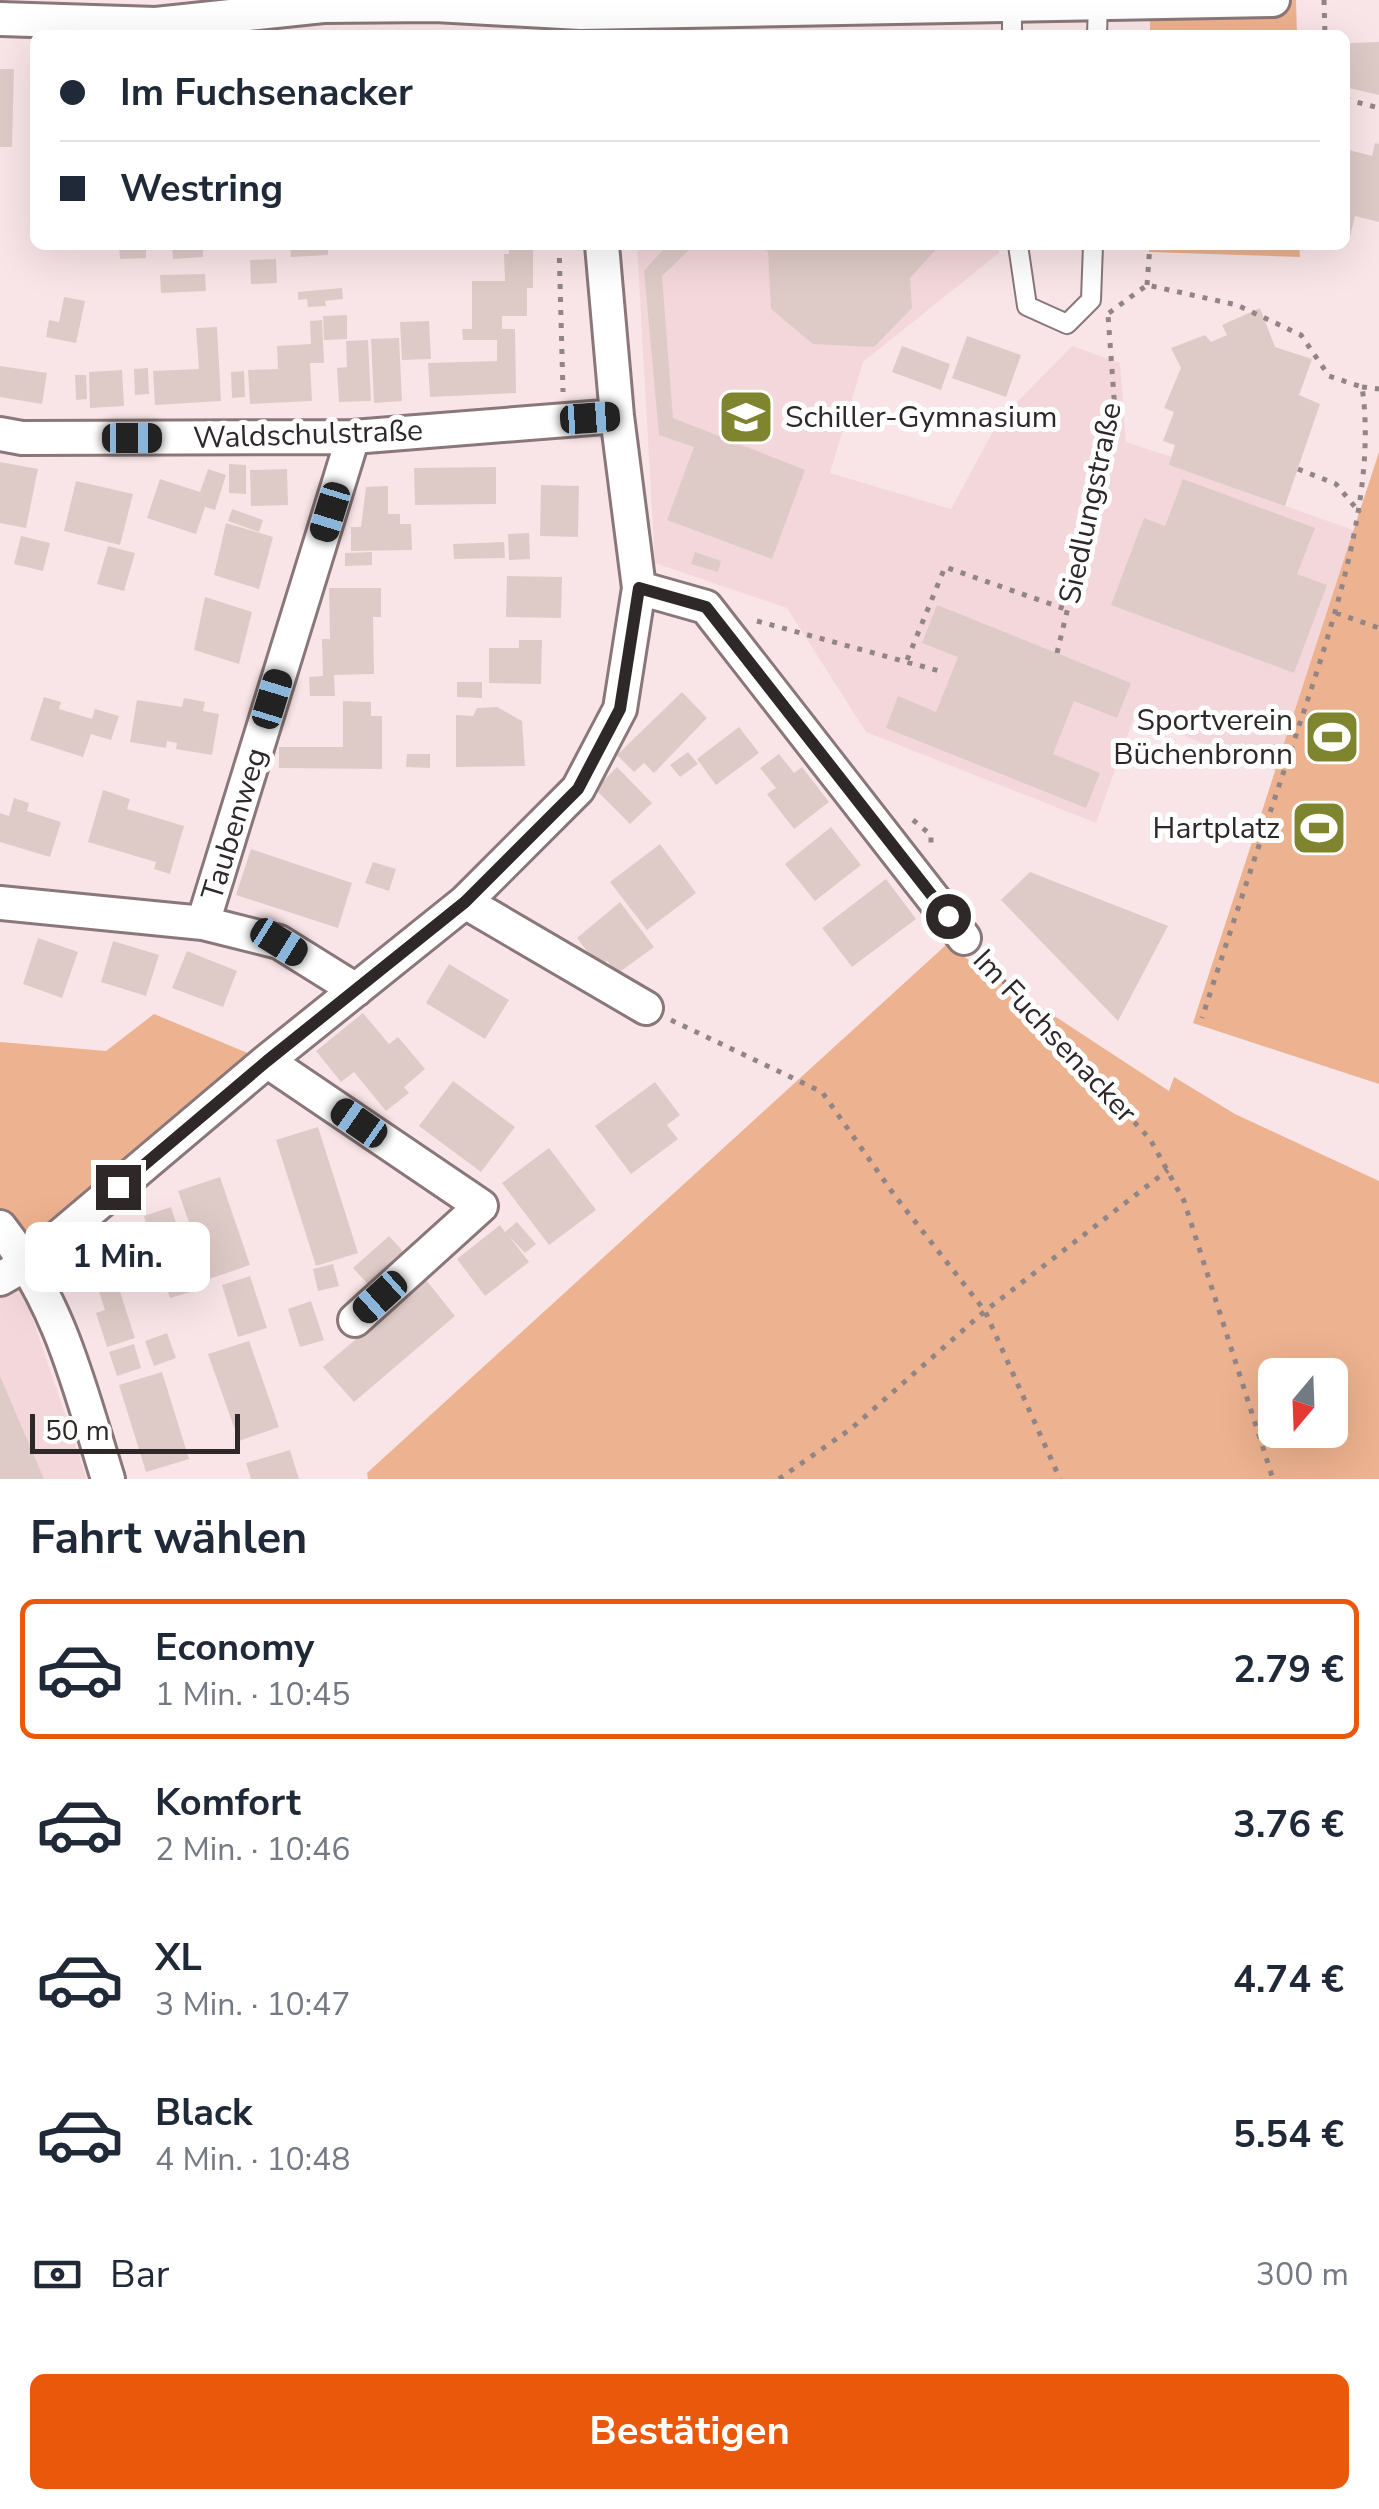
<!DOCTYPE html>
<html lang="de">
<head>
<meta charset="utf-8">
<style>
	body { margin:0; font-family:"Nunito Sans",sans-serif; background:#f6f6f7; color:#1f2937; height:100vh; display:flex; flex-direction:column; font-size:38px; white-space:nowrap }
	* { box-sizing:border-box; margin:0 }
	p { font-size:32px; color:#747a83 }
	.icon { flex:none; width:55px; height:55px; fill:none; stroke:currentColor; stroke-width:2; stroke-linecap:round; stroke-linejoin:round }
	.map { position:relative; height:1479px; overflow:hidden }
	.panel { display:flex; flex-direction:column; background:#fff; flex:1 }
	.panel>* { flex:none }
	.hud { position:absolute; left:30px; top:30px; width:1320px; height:220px; border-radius:15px; box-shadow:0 10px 40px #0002; display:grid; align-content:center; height:220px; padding:0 30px; background:#fff }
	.needle { width:65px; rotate:199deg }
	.fabs { position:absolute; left:1258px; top:1358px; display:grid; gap:20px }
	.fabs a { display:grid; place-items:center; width:90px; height:90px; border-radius:15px; background:#fff; box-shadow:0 10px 40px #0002; font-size:50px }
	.scale { position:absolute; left:30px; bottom:25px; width:210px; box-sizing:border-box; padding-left:10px; border:5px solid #2f2828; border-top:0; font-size:28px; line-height:35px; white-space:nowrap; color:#2f2828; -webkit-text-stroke:8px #fff; paint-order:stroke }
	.end { position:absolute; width:45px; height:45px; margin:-22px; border:12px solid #2f2828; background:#fff; box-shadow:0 0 0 5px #fff }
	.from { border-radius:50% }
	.bubble { position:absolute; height:70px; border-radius:15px; background:#fff; box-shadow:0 10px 40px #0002; font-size:32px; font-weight:700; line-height:70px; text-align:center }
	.car { position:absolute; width:30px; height:60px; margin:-30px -15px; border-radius:12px; box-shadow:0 0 8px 2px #0007; background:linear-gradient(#222 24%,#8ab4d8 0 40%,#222 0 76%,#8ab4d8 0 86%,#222 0) }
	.hud b { display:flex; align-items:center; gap:35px; height:95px; font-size:38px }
	.hud b+b { border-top:2px solid #e0e1e3 }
	.hud i { width:25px; height:25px; background:#1f2937 }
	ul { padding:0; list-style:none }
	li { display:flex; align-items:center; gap:30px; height:140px; margin:0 20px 15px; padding:0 10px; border:5px solid transparent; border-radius:15px }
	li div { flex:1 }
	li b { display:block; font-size:38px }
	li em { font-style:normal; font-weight:700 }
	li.active { border-color:#ea580c }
	li>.icon { width:90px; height:90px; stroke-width:1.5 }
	h2 { padding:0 30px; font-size:45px; line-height:120px }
	.pay { display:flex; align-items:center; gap:25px; height:110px; padding:0 30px; font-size:38px }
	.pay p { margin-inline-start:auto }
	.action { display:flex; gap:20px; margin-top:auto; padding:20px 30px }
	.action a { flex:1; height:115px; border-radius:15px; background:#ea580c; color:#fff; font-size:40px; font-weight:700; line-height:115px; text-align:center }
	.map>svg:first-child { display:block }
</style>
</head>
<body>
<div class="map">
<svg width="1379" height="1479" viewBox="0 0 1379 1479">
	<rect width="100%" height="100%" fill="#f9e5e7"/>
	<path fill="#f4d7da" d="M637,245h362v8l-136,109 -33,111 121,36 47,-87 74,-76 48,17 6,79 46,15 -2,8 186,66 -80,240 -142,-54 -38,106 -230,-91 -79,-124 -132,-45z
		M0,1255l25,41 62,183h-87z"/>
	<path fill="#edb28f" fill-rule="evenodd" d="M1296,0l1,35h-147v-32z
		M1149,245h150l1,12 -151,-5z
		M1379,452v632l-186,-61z
		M946,945l223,146 5,-14 61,37 144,67v298h-1011l-1,-6zM1275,1375h55v55h-55z
		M154,1014l113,47 -239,202 -28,-32v-189l106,9z"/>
	<path fill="#decbc8" d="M1379,42v53l-34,-8 5,-44z
		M0,69h14l-2,78h-12z
		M1375,143l4,1v78l-24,-6 -5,20 -5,-2v-85l27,7z
		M119,245h27v13l-26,1z
		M172,245h31v12l-30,2z
		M290,245h38v10l-37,2z
		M509,245h24v43h-6v28h-25v13h13l1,64 -86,4 -2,-34 69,-2v-21h-34l-1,-11h10v-48h33l-1,-27h5z
		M667,245h27l-32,31 11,142 132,52 -33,89 -105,-39 27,-73 -35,-12 -15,-164z
		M761,245h179l-30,33 2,30 -38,39 -61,-3 -42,-35 -3,-57z
		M276,259l1,24 -26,1 -1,-24z
		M205,274l1,17 -45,2 -1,-18z
		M342,288l1,11 -18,2 1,5 -18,1 -1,-8 -9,1v-8z
		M64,297l21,4 -9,42 -30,-6 3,-17 10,2z
		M1260,308l15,39 37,12 -13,36 21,9 -35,102 -116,-41 6,-20 -12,-4 11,-29 -10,-4 17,-40 -10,-20 34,-13 6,7 16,-7 -5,-10z
		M347,315v24l-23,1 -1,-24z
		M322,320l2,43h-14l2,38 -62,3 -2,-34 30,-1 -1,-23 34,-2 -1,-23z
		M429,321l2,38 -29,1 -2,-38z
		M217,327l4,74 -66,4 -2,-34 46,-2 -3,-41z
		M967,336l54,19 -15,42 -54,-19z
		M399,338l3,63 -28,2 -3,-64z
		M368,340l3,61 -32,1 -2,-34 10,-1 -1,-26z
		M902,346l48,18 -9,26 -49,-18z
		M0,366l47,7 -5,31 -42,-7z
		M148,368l1,26 -14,1 -1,-26z
		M122,370l2,36 -34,2 -1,-36z
		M244,371l1,26 -13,1 -1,-26z
		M75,375h11l1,24 -11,1z
		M0,462l38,7 -12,59 -26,-5z
		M229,464l17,1v29l-17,-1z
		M496,467v37l-81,1 -1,-37z
		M208,469l18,6 -11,35 -10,-3 -9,27 -49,-16 13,-39 40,13z
		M287,469l1,36 -37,1 -1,-36z
		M1183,479l132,49 -18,46 30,11 -33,88 -183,-68 33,-87 21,8z
		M76,481l57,13 -13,51 -56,-14z
		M541,485l38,1 -1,51 -38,-1z
		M388,486v28h12v10h11l1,26 -61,1v-24h10l5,-40z
		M232,509l31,11 -4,12 -31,-11z
		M226,523l47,14 -14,52 -45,-14z
		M529,533l1,26 -21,1 -1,-26z
		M21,536l29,7 -7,28 -29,-7z
		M504,542l1,16 -51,1 -1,-15z
		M108,546l27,7 -11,38 -27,-7z
		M372,552v13l-27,1v-13z
		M695,552l26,9 -3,11 -27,-8z
		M507,576l55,1 -1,41 -55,-1z
		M329,588h52v29h-8l1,57 -40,1 1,21h-25l-1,-19 14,-1 -1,-37h8z
		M205,597l47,15 -13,52 -45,-14z
		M937,605l194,78 -14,35 -43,-17 -21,53 47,19 -14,35 -200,-80 12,-32 38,16 22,-55 -36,-14z
		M519,640h23l-1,44 -52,-1v-35h30z
		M457,682h25v16l-25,-1z
		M682,692l25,26 -53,55 -10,-10 -10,9 -17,-17z
		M44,697l17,5 -2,7 33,10 3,-10 24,7 -8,24 -20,-6 -8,23 -53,-17z
		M184,698l21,4 -2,9 16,3 -7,41 -36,-6 1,-6 -10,-2 -1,7 -36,-6 7,-42 45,7z
		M343,701l28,1v14h11v53l-103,-1v-21h64z
		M497,707l25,14 3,45 -69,1v-52l17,1 4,-8z
		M739,727l20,26 -43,32 -19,-26z
		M688,752l10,12 -18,13 -10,-12z
		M407,754h23v14l-24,-1z
		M779,754l15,19 8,-6 27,35 -35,27 -27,-35 9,-6 -16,-20z
		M617,767l35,36 -22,21 -35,-35z
		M103,790l27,9 -3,10 57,17 -14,48 -16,-5 2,-7 -68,-20z
		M14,798l15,5 -2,8 34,11 -11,35 -50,-15v-29l9,3z
		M831,827l30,38 -46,36 -30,-37z
		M660,844l36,49 -49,37 -37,-48z
		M251,849l101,34 -14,45 -102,-33z
		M373,862l23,7 -7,22 -24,-8z
		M1030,872l138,54 -50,95 -117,-121z
		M886,879l30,40 -64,48 -30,-39z
		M620,902l34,45 -37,27 -10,-13 -8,6 -22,-29z
		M38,938l40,14 -16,46 -39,-14z
		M113,941l46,14 -13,41 -45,-14z
		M187,951l50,20 -14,36 -51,-19z
		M449,964l60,36 -24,39 -59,-36z
		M363,1013l26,31 9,-7 27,32 -21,18 5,6 -23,18 -32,-39 -13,10 -25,-31z
		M453,1081l62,46 -34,45 -62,-46z
		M655,1082l25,33 -13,10 11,14 -47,35 -36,-48z
		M318,1127l40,126 -42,13 -40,-126z
		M549,1148l47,62 -47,35 -47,-62z
		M220,1177l30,88 -41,14 -31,-88z
		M171,1207l26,83 -27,8 -26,-82z
		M517,1222l19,22 -11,9 -17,-18 21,27 -44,34 -28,-37 43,-34 5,7z
		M389,1236l23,25 -36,32 -23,-25z
		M333,1264l6,22 -21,5 -5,-22z
		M112,1267l23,71 -28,9 -11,-34 9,-3 -12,-37z
		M250,1276l17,52 -29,9 -16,-52z
		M426,1280l29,36 -101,86 -31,-35z
		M311,1301l13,39 -24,7 -12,-38z
		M167,1333l9,25 -22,8 -9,-25z
		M249,1341l30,86 -40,14 -31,-87z
		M134,1344l7,24 -24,8 -8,-24z
		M162,1372l27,87 -43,13 -27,-87z
		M0,1376l44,103h-44z
		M290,1450l9,29h-48l-5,-16z"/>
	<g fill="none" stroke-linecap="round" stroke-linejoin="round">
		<g stroke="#897779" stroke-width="22">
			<path id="service" d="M1012,5v30
				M1097,35l1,-34
				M1018,245l9,61 40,18 24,-24 2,-55"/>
		</g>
		<g stroke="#897779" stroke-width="38">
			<path id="minor" d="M0,19l156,5 167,-18 112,-1 146,8 692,-13
				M0,434l22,4 331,-1 264,-21
				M639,588l67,19 258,331
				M465,902l181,106
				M0,903l203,20 76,19 77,48
				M203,923l150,-486
				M267,1061l214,145 -126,114
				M0,1227c61,78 79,159 108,252
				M0,1279l28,-16 239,-202 198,-159 113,-113 42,-80 19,-121 -22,-172 -15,-171"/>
		</g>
		<path stroke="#928586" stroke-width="5" stroke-dasharray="5 8" stroke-linecap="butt" d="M1324,0l1,35
			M1345,99l34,9
			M559,245l4,147
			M1147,285l3,-40
			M1109,313l38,-28 90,20 64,30 28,41 33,11c17,111 -36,257 -71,363 -30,89 -60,179 -89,268
			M1362,387l17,2
			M1298,469l38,15 24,29
			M1336,613l43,15
			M757,621l186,51
			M1057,653l58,-242 -7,-96
			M907,660l38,-93 123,43
			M913,820l18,15v10
			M984,960l166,179 34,62 89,278
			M671,1020l151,72 73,104 90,115 75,168
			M779,1479l73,-51 133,-117 183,-141"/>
		<use href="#service" stroke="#fff" stroke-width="18"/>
		<use href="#minor" stroke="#fff" stroke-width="32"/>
	</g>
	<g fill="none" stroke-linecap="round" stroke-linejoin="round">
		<path stroke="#2f2828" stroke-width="12" d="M118,1187l149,-126 198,-159 113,-113 42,-80 19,-121 67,19 242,309"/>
	</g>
	<defs>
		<g id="school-square" transform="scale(2.875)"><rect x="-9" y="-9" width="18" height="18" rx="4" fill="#7f842f" stroke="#fff"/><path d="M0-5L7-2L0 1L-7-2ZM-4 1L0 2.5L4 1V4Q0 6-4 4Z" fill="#fff"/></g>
		<g id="stadium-square" transform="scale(2.875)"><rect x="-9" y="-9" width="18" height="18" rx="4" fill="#7f842f" stroke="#fff"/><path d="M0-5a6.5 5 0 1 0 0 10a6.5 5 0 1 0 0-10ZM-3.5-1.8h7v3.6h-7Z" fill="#fff"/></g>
	</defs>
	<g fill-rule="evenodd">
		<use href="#school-square" x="746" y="417"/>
		<use href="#stadium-square" x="1332" y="737"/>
		<use href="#stadium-square" x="1319" y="828"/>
	</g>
	<g text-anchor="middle" stroke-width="10" stroke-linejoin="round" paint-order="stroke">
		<g font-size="30" fill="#2f2828" stroke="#fff" text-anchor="end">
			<text x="785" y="427" text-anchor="start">Schiller-Gymnasium</text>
			<text x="1293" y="730">Sportverein<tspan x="1293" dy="34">Büchenbronn</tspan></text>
			<text x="1280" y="838">Hartplatz</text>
		</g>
		<g font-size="30" fill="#2f2828" stroke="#fff">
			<text transform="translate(308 434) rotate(-2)" y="10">Waldschulstraße</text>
			<text transform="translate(1090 503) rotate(-78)" y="10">Siedlungstraße</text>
			<text transform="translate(234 824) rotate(-73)" y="10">Taubenweg</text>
			<text transform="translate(1055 1036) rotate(47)" y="10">Im Fuchsenacker</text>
		</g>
	</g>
</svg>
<div class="fabs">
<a><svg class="needle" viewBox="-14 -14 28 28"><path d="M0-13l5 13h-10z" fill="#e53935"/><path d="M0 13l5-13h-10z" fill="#747a83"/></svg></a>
</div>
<div class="scale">50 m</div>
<i class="end from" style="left:948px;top:916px"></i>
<i class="end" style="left:118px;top:1187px"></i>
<div class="bubble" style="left:25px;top:1222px;width:185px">1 Min.</div>
<i class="car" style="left:590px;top:418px;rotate:86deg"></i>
<i class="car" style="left:132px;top:438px;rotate:90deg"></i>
<i class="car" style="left:330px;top:512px;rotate:197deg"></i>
<i class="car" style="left:272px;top:699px;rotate:17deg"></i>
<i class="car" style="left:279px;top:942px;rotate:122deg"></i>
<i class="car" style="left:359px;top:1123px;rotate:305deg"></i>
<i class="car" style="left:380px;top:1297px;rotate:228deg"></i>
<div class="hud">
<b><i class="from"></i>Im Fuchsenacker</b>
<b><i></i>Westring</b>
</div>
</div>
<section class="panel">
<h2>Fahrt wählen</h2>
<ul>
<li class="active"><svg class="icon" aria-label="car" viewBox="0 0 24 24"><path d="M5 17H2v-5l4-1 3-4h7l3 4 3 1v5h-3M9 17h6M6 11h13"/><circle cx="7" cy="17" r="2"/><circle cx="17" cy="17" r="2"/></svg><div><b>Economy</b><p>1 Min. · 10:45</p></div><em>2.79 €</em></li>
<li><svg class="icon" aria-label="car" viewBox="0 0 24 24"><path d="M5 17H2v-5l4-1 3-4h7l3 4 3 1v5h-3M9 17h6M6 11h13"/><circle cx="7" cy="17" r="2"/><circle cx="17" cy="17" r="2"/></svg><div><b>Komfort</b><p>2 Min. · 10:46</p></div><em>3.76 €</em></li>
<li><svg class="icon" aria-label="car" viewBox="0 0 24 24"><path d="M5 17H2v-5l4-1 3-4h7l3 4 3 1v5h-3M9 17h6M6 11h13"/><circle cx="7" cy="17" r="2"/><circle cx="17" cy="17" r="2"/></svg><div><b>XL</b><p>3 Min. · 10:47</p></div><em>4.74 €</em></li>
<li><svg class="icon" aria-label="car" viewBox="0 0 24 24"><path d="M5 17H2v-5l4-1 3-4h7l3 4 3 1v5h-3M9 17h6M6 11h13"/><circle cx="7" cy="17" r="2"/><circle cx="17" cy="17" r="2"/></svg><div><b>Black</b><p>4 Min. · 10:48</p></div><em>5.54 €</em></li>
</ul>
<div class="pay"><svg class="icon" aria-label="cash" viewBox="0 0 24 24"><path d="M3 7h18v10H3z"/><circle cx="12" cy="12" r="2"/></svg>Bar<p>300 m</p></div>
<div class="action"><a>Bestätigen</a></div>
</section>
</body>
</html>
